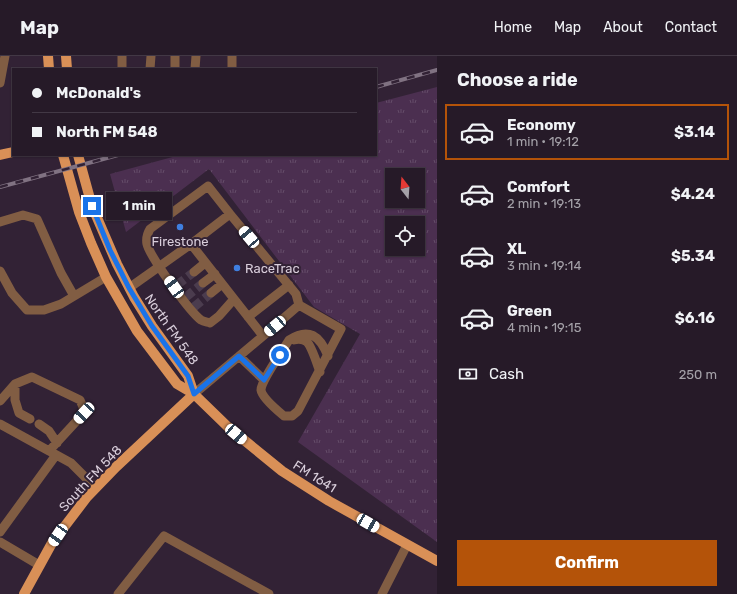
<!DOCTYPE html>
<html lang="en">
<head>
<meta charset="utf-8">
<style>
	body { margin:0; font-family:Rubik,sans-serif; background:#322734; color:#f1f3f6; height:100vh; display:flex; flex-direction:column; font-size:15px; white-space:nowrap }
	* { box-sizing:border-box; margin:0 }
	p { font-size:13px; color:#a4a1a8 }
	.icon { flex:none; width:22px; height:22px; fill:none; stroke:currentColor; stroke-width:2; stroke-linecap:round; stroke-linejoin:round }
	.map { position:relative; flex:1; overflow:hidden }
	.sheet { display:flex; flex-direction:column; background:#261a28; width:300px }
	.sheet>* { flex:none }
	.hud { position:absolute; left:12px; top:12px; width:365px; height:88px; border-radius:0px; box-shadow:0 1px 3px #0004,0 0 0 1px #423845; display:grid; align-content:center; height:88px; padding:0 20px; background:#261a28 }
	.needle { width:26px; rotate:343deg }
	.tools { position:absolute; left:385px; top:112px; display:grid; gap:8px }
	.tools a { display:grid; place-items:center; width:40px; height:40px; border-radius:0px; background:#261a28; box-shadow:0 1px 3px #0004,0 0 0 1px #423845; font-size:20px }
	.end { position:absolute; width:18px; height:18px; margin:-9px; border:5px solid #1a73e8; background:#fff; box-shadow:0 0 0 2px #fff }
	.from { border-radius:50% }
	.bubble { position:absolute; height:28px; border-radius:0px; background:#261a28; box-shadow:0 1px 3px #0004,0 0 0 1px #423845; font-size:13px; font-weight:700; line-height:28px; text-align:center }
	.car { position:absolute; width:12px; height:24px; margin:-12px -6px; border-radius:5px; box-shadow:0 0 3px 1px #0007; background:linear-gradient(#fff 24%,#345 0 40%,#fff 0 76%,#345 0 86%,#fff 0) }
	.hud b { display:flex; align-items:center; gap:14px; height:38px; font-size:15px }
	.hud b+b { border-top:1px solid #423845 }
	.hud i { width:10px; height:10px; background:#f1f3f6 }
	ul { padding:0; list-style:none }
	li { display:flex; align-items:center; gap:12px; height:56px; margin:0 8px 6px; padding:0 12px; border:2px solid transparent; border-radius:0px }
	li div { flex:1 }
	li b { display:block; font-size:15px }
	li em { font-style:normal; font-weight:700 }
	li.active { border-color:#b45309 }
	li>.icon { width:36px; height:36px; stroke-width:1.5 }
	h2 { padding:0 20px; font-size:18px; line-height:48px }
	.pay { display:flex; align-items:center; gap:10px; height:44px; padding:0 20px; font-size:15px }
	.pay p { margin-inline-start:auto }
	.cta { display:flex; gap:8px; margin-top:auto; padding:8px 20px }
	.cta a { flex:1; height:46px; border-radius:0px; background:#b45309; color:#fff; font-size:16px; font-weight:700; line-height:46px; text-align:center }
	header { display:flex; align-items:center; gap:24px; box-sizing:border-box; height:56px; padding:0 20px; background:#261a28; border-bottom:1px solid #423845 }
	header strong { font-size:19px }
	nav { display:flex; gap:22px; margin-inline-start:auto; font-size:14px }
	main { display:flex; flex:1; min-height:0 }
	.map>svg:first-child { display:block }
</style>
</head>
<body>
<header>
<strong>Map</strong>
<nav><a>Home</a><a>Map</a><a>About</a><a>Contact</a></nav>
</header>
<main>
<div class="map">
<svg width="437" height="538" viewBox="0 0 437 538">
	<defs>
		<pattern id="grass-tufts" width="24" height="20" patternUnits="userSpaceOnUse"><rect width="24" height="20" fill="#4b2f50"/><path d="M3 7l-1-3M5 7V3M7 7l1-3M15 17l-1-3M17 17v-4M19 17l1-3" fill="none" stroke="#644c69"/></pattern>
	</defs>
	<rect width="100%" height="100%" fill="#322235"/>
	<path fill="url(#grass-tufts)" fill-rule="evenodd" d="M437,31v455l-139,-100 62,-108 -46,-27 -105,-138 -83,63 -16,-58 70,-19h196v-52zM392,119h26v26h-26zM392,167h26v26h-26z"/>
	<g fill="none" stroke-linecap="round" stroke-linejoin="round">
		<path stroke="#4b3c4e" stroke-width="9" stroke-dasharray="9 4.5" stroke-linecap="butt" d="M177,229l17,-13
			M186,241l17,-14
			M194,251l17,-14"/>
		<path stroke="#815d43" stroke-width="9" d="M122,13v-13
			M150,13l1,-13
			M175,13v-13
			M195,13l1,-13
			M232,13v-13
			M0,27l5,-27
			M230,158l-22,-28 -58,43c-3,5 -4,10 -3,15 3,13 43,68 54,76 3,2 6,2 9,3l9,-7 15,-17
			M0,166l23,-7 14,4 24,54 13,23
			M191,188l39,-30 66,80 3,11 -36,31
			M0,215l12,22 15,17h17l17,-6 45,-27
			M194,216l11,-9
			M203,227l12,-9
			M129,232l62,-44 72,92 -69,58
			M211,237l11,-9
			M299,249l42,24 -43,82 -6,5h-8c-6,-5 -22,-18 -23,-26 0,-9 22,-40 28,-50 20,-13 31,-4 39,16
			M248,261l41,-32
			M294,284c4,-1 9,-1 13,2 5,5 10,22 13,30
			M239,300l25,24
			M15,328v16l4,13 11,6
			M0,345l15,-17 17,-7 48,23 3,7 1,6 -35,38
			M0,368l71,39 25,25
			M39,368l10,7 8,12
			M0,476l56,-77
			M0,486l39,23
			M118,538l46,-58 105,58
			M382,538l25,-49"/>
		<path stroke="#d99057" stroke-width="10" d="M48,0l1,13
			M66,0l1,13
			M0,99l13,-3
			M63,99l16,57 12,31 15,34 31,54 40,53 17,10 34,33 54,44 47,30 108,60
			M78,99l14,51 25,58 17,33 18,29 36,50 6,18
			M24,538l28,-51 35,-46 29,-30 78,-73"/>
		<g stroke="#807282" stroke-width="4">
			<path id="rail" d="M376,31l61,-17
				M0,131l118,-32"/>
		</g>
		<use href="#rail" stroke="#322235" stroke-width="2.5" stroke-dasharray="8" stroke-linecap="butt"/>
	</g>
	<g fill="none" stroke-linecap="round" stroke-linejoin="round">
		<path stroke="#1a73e8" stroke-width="5" d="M92,150l18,44 19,38 23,38 36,50 6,18 45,-38 25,24 16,-25"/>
	</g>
	<g fill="#3f7fe0" stroke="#322235" stroke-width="1.5">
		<circle cx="180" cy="171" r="4"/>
		<circle cx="237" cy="212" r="4"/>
	</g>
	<g text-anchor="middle" stroke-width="4" stroke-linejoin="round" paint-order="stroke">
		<g font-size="13" fill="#d9cedb" stroke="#322235">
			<text x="180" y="190">Firestone</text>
			<text x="245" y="217" text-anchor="start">RaceTrac</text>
		</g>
		<g font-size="13" fill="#d9cedb" stroke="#322235">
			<text transform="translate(172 273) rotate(55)" y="5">North FM 548</text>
			<text transform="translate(315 420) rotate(32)" y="5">FM 1641</text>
			<text transform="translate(90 422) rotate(-47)" y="5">South FM 548</text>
		</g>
	</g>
</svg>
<div class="tools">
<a><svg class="needle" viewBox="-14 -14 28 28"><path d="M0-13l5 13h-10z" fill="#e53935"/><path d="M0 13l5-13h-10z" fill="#a4a1a8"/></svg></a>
<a><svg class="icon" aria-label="locate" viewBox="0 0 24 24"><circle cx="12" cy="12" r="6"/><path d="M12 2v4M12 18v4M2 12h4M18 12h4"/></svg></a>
</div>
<i class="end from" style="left:280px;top:299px"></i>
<i class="end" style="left:92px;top:150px"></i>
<div class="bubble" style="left:106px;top:136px;width:66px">1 min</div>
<i class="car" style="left:249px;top:181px;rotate:320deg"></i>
<i class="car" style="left:174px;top:231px;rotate:324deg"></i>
<i class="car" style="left:275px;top:270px;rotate:230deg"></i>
<i class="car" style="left:84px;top:357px;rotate:223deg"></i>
<i class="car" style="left:236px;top:378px;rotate:131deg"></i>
<i class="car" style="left:368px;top:467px;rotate:120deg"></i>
<i class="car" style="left:58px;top:479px;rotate:214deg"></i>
<div class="hud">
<b><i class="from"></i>McDonald's</b>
<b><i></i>North FM 548</b>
</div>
</div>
<section class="sheet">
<h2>Choose a ride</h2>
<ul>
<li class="active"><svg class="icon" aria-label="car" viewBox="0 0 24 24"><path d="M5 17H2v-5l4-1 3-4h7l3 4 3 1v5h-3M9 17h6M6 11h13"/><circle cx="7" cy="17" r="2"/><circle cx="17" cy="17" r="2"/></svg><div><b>Economy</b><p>1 min · 19:12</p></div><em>$3.14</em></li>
<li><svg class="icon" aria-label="car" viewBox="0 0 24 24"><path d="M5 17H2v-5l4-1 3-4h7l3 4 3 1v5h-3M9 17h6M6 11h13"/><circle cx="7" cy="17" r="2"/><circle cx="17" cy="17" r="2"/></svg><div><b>Comfort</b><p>2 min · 19:13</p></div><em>$4.24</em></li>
<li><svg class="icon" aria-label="car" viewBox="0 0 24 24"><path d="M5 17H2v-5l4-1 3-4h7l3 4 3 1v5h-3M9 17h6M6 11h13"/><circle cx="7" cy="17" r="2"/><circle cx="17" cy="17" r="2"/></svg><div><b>XL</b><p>3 min · 19:14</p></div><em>$5.34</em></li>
<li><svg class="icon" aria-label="car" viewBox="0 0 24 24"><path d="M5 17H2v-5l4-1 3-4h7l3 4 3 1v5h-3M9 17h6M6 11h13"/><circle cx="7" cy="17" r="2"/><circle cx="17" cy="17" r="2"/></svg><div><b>Green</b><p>4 min · 19:15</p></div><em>$6.16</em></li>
</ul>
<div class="pay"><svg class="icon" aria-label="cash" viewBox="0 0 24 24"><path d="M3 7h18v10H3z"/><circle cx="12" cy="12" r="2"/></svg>Cash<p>250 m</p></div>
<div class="cta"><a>Confirm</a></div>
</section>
</main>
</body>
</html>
